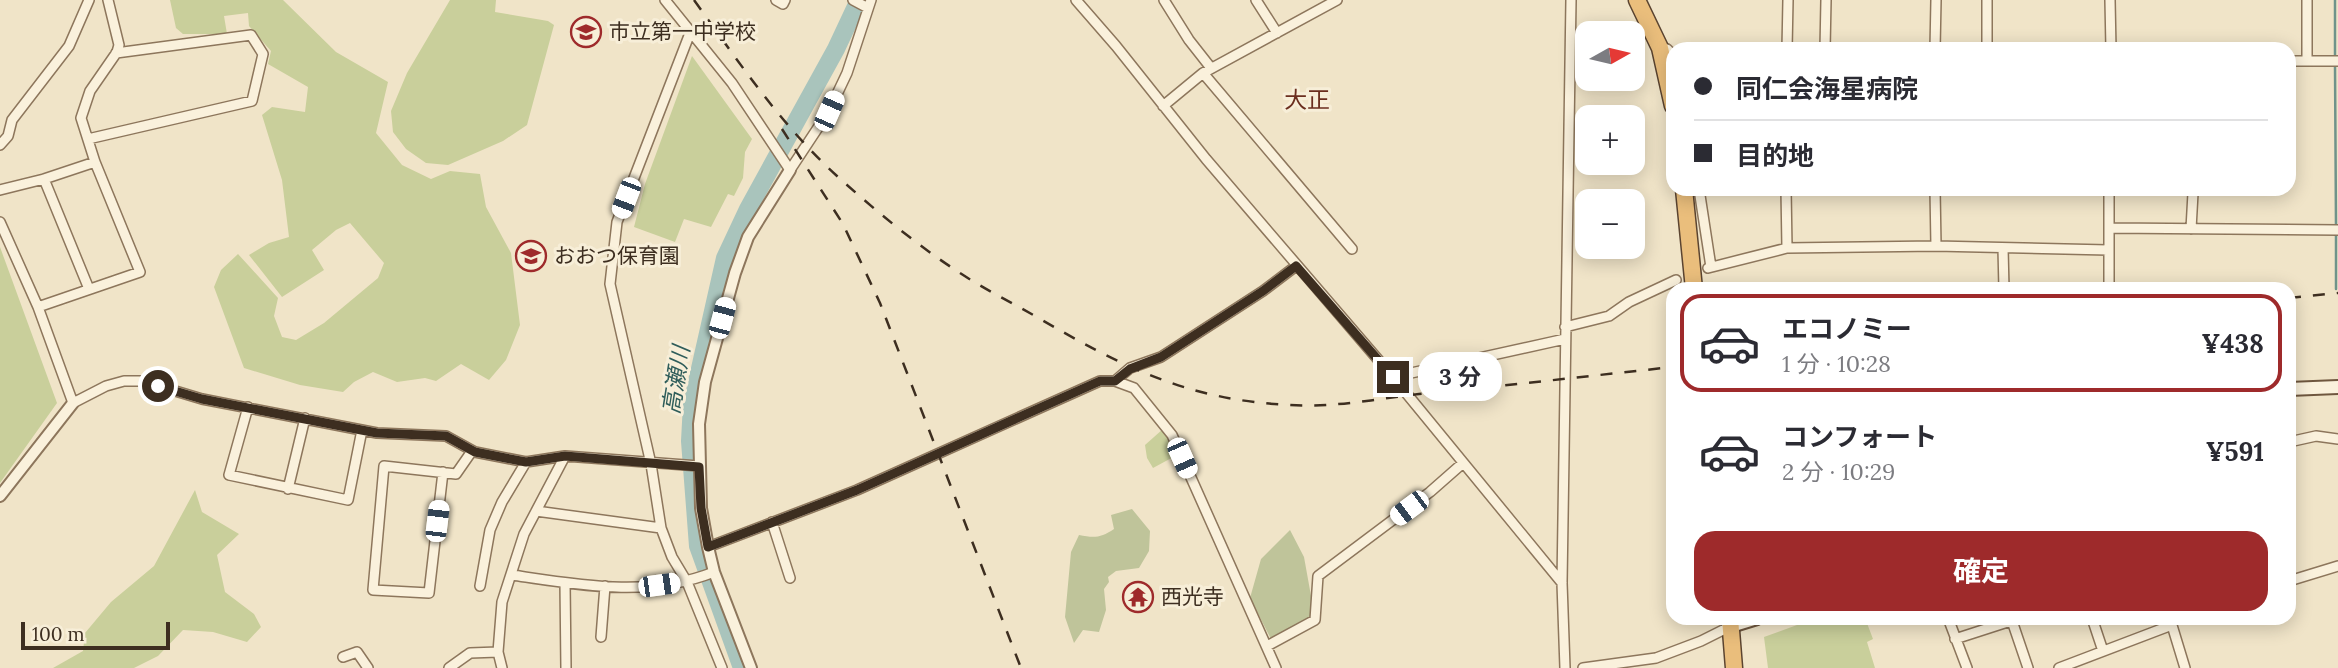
<!DOCTYPE html>
<html lang="ja">
<head>
<meta charset="utf-8">
<style>
	body { margin:0; font-family:Lora,"Noto Sans JP",serif; background:#f7f7f7; color:#2b2b33; height:100vh; display:flex; flex-direction:column; font-size:26px; white-space:nowrap }
	* { box-sizing:border-box; margin:0 }
	p { font-size:23px; color:#7c7c81 }
	.icon { flex:none; width:38px; height:38px; fill:none; stroke:currentColor; stroke-width:2; stroke-linecap:round; stroke-linejoin:round }
	.map { position:relative; flex:1; overflow:hidden }
	.drawer { position:absolute; left:1666px; top:282px; width:630px; height:343px; display:flex; flex-direction:column; background:#fff; border-radius:21px; box-shadow:0 4px 18px #0003 }
	.drawer>* { flex:none }
	.hud { position:absolute; left:1666px; top:42px; width:630px; height:154px; border-radius:21px; box-shadow:0 4px 18px #0003; display:grid; align-content:center; height:154px; padding:0 28px; background:#fff }
	.needle { width:46px; rotate:82deg }
	.tools { position:absolute; left:1575px; top:21px; display:grid; gap:14px }
	.tools a { display:grid; place-items:center; width:70px; height:70px; border-radius:14px; background:#fff; box-shadow:0 4px 18px #0003; font-size:35px }
	.scale { position:absolute; left:21px; bottom:18px; width:149px; box-sizing:border-box; padding-left:7px; border:4px solid #3d2e20; border-top:0; font-size:19px; line-height:24px; white-space:nowrap; color:#3d2e20; -webkit-text-stroke:5px #f7eed8; paint-order:stroke }
	.end { position:absolute; width:32px; height:32px; margin:-16px; border:9px solid #3d2e20; background:#fff; box-shadow:0 0 0 4px #fff }
	.from { border-radius:50% }
	.bubble { position:absolute; height:49px; border-radius:21px; background:#fff; box-shadow:0 4px 18px #0003; font-size:23px; font-weight:700; line-height:49px; text-align:center }
	.car { position:absolute; width:21px; height:42px; margin:-21px -10px; border-radius:9px; box-shadow:0 0 5px 2px #0007; background:linear-gradient(#fff 24%,#345 0 40%,#fff 0 76%,#345 0 86%,#fff 0) }
	.hud b { display:flex; align-items:center; gap:24px; height:66px; font-size:26px }
	.hud b+b { border-top:2px solid #e1e1e2 }
	.hud i { width:18px; height:18px; background:#2b2b33 }
	ul { padding:12px 0 0; list-style:none }
	li { display:flex; align-items:center; gap:21px; height:98px; margin:0 14px 10px; padding:0 14px; border:4px solid transparent; border-radius:21px }
	li div { flex:1 }
	li b { display:block; font-size:26px }
	li em { font-style:normal; font-weight:700 }
	li.current { border-color:#9e2a2b }
	li>.icon { width:63px; height:63px; stroke-width:1.5 }
	.action { display:flex; gap:14px; margin-top:auto; padding:14px 28px }
	.action a { flex:1; height:80px; border-radius:21px; background:#9e2a2b; color:#fff; font-size:28px; font-weight:700; line-height:80px; text-align:center }
	.map>svg:first-child { display:block }
</style>
</head>
<body>
<div class="map">
<svg width="2338" height="668" viewBox="0 0 2338 668">
	<rect width="100%" height="100%" fill="#f0e4c8"/>
	<path fill="#c9cf9b" d="M170,0h113l53,52 52,30 -12,51 26,32 29,14 19,-8 30,3 6,33 25,46 9,72 -14,35 -17,20 -28,-16 -25,17 -11,-3 -28,4 -24,-10 -19,10 -11,10 -43,-7 -56,-17 -30,-81 7,-17 17,-16 40,44 -4,18 8,21 14,3 28,-17 54,-45 6,-15 -34,-40 -14,7 -24,20 12,20 -42,27 -33,-42 20,-12 20,-6 -7,-57 -20,-65 10,-8 33,5 3,-25 -40,-23 3,-13 -22,-25 -1,-13 -24,3 3,18h-44l-7,-6z
		M450,0h46l-1,12 53,9 6,4 -27,100 -24,16 -55,24 -22,-2 -20,-14 -13,-17 -2,-21 16,-38z
		M692,56l60,83 -7,13 -2,26 -9,18 -6,-2 -17,33 -27,-8 -9,23 -41,-15 11,-43z
		M0,247l57,156 -57,80z
		M1163,429l14,26 -24,13 -6,-10 -2,-13z
		M195,490l7,22 37,22 -22,21 8,37 29,22 7,13 -14,15 -34,-10 -30,-2 -25,26 -24,12h-81l30,-17 2,-18 26,-31 43,-36z
		M1816,618h49l8,21 -6,3 8,26h-107l-4,-31z"/>
	<path fill="#bfc49a" d="M1132,509l18,22 -1,20 -10,17 -23,3 -8,6 1,5 -5,7 2,21 -7,22 -16,-2 -9,13 -9,-26 6,-65 8,-17c15,3 22,3 35,-6l-3,-14z
		M1290,530l14,27 11,61 -43,23 -22,-43 11,-39z"/>
	<g fill="none" stroke-linecap="round" stroke-linejoin="round">
		<path stroke="#6f938a" stroke-width="2.5" d="M2335,58v-58
			M2335,65l1,161
			M2336,233v56"/>
		<path stroke="#a9c4bc" stroke-width="18" d="M742,668l-44,-122 -8,-105 2,-37 33,-146 23,-49 88,-160 23,-49"/>
		<g stroke="#8d765c" stroke-width="12">
			<path id="minor" d="M665,0l67,83 58,87 39,-59 18,-38 24,-73
				M776,0l7,4 2,-4
				M853,0l15,8
				M1076,0l40,46 90,113 187,218 169,206
				M1164,0l25,40 22,28
				M1256,0l21,33
				M2110,0l1,49
				M690,33l-73,189 -7,62 41,180 10,64 11,29 15,25 35,86
				M1660,48l7,1 6,6
				M1787,49l1,-49
				M1825,49l1,-49
				M1935,49l1,-49
				M1987,49v-49
				M2289,61h49
				M2307,61v-61
				M1203,73l149,176
				M1163,106l40,-33 134,-73
				M88,139l164,-38 11,-47 -12,-19 -135,18
				M0,145l8,-9 4,-16 57,-74 20,-46
				M44,179l45,110
				M1699,189l12,78
				M1786,189l1,59 149,-2 172,4
				M1935,189l1,57
				M0,190l44,-11 51,-17
				M0,222l38,85 35,96 33,-17 18,-5h18l60,18 175,34 69,3 29,16 51,10 39,-6 134,10
				M2109,228l229,2
				M2191,229l2,-36
				M2003,248l1,41
				M1708,268l79,-20
				M2109,289v-100
				M38,307l102,-35 -45,-110 -14,-44 9,-27 27,-39 2,-7 -11,-45
				M1565,327l44,-11 20,-14 47,-22
				M1393,377l172,-38
				M1115,381l15,-13 31,-11 102,-66 33,-25
				M248,407l-19,68 119,25 14,-70
				M2289,442l27,-6 22,3
				M443,472l-14,121 -56,-3 11,-124 72,8 16,-23
				M288,489l17,-71
				M536,511l125,17
				M772,522l18,56
				M708,547l149,-57 243,-109h15l19,7 38,47 104,233
				M512,575c68,10 137,23 202,-3
				M2289,581l49,-15
				M565,583l1,85
				M480,586l10,-56 12,-28 24,-40
				M1948,618l19,50
				M2011,618l17,50
				M2092,618l11,33
				M2173,618l-2,4 14,46
				M601,637l4,-51
				M1955,639l65,-21
				M1267,646l48,-26 3,-44 112,-84 33,-29
				M343,657l14,-5 11,16
				M449,668l21,-15 28,-1
				M502,668l-4,-16 4,-50 22,-68 41,-78
				M1565,668l-3,-85 9,-583
				M1583,668l73,-10 45,-17 30,-15
				M2059,668l113,-43"/>
		</g>
		<g stroke="#8d765c" stroke-width="14">
			<path id="tertiary" d="M0,496l73,-93
				M751,668l-37,-96 -6,-25 -7,-39 -2,-84 6,-42 30,-109 13,-36 42,-67"/>
		</g>
		<g stroke="#6f573f" stroke-width="16">
			<path id="secondary" d="M2289,389l49,-2
				M1731,626l26,-8"/>
		</g>
		<g stroke="#5b4430" stroke-width="19">
			<path id="trunk" d="M1637,0l23,48 13,58
				M1684,189l10,100
				M1730,618l4,50"/>
		</g>
		<use href="#minor" stroke="#faf1dc" stroke-width="9"/>
		<use href="#tertiary" stroke="#faf1dc" stroke-width="10"/>
		<use href="#secondary" stroke="#faf1dc" stroke-width="12"/>
		<use href="#trunk" stroke="#eabe7c" stroke-width="16"/>
		<path stroke="#3d2e20" stroke-width="2.5" stroke-dasharray="12 12" stroke-linecap="butt" d="M694,0c44,61 87,125 143,176 41,37 87,75 134,104 21,13 43,24 64,36 86,50 152,84 254,89 43,3 87,-6 130,-11 85,-8 169,-18 254,-27
			M782,129l61,95 37,79 141,365
			M2289,298l49,-5"/>
	</g>
	<g fill="none" stroke-linecap="round" stroke-linejoin="round">
		<path stroke="#3d2e20" stroke-width="9" d="M158,386l44,13 175,34 69,3 29,16 51,10 39,-6 134,11 2,41 7,39 149,-57 243,-109h15l15,-12 31,-12 102,-66 33,-25 97,111"/>
	</g>
	<defs>
		<g id="school-ring" transform="scale(1.575)"><circle r="9.5" fill="#f7eed8" stroke="#9e2a2b" stroke-width="1.5"/><path d="M0-5L7-2L0 1L-7-2ZM-4 1L0 2.5L4 1V4Q0 6-4 4Z" fill="#9e2a2b"/></g>
		<g id="temple-ring" transform="scale(1.575)"><circle r="9.5" fill="#f7eed8" stroke="#9e2a2b" stroke-width="1.5"/><path d="M0-6L5-2H3V0L6.5 2.5H4V6H1.5V3h-3V6H-4V2.5H-6.5L-3 0V-2H-5Z" fill="#9e2a2b"/></g>
	</defs>
	<g fill-rule="evenodd">
		<use href="#school-ring" x="586" y="32"/>
		<use href="#school-ring" x="531" y="256"/>
		<use href="#temple-ring" x="1138" y="597"/>
	</g>
	<g text-anchor="middle" stroke-width="6" stroke-linejoin="round" paint-order="stroke">
		<g font-size="21" fill="#3d2e20" stroke="#f7eed8" text-anchor="start">
			<text x="609" y="39">市立第一中学校</text>
			<text x="554" y="263">おおつ保育園</text>
			<text x="1161" y="604">西光寺</text>
		</g>
		<g font-size="23" fill="#6b2e1e" stroke="#f7eed8">
			<text x="1307" y="108">大正</text>
		</g>
		<g font-size="23" font-style="italic" fill="#2f5d5a" stroke="#f7eed8">
			<text transform="translate(676 380) rotate(-81)" y="8">高瀬川</text>
		</g>
	</g>
</svg>
<div class="tools">
<a><svg class="needle" viewBox="-14 -14 28 28"><path d="M0-13l5 13h-10z" fill="#e53935"/><path d="M0 13l5-13h-10z" fill="#7c7c81"/></svg></a>
<a>+</a>
<a>−</a>
</div>
<div class="scale">100 m</div>
<i class="end from" style="left:158px;top:386px"></i>
<i class="end" style="left:1393px;top:377px"></i>
<div class="bubble" style="left:1418px;top:352px;width:84px">3 分</div>
<i class="car" style="left:829px;top:111px;rotate:24deg"></i>
<i class="car" style="left:626px;top:198px;rotate:201deg"></i>
<i class="car" style="left:722px;top:318px;rotate:15deg"></i>
<i class="car" style="left:1182px;top:458px;rotate:156deg"></i>
<i class="car" style="left:1409px;top:508px;rotate:233deg"></i>
<i class="car" style="left:437px;top:521px;rotate:7deg"></i>
<i class="car" style="left:659px;top:585px;rotate:82deg"></i>
<div class="hud">
<b><i class="from"></i>同仁会海星病院</b>
<b><i></i>目的地</b>
</div>
<section class="drawer">
<ul>
<li class="current"><svg class="icon" aria-label="car" viewBox="0 0 24 24"><path d="M5 17H2v-5l4-1 3-4h7l3 4 3 1v5h-3M9 17h6M6 11h13"/><circle cx="7" cy="17" r="2"/><circle cx="17" cy="17" r="2"/></svg><div><b>エコノミー</b><p>1 分 · 10:28</p></div><em>¥438</em></li>
<li><svg class="icon" aria-label="car" viewBox="0 0 24 24"><path d="M5 17H2v-5l4-1 3-4h7l3 4 3 1v5h-3M9 17h6M6 11h13"/><circle cx="7" cy="17" r="2"/><circle cx="17" cy="17" r="2"/></svg><div><b>コンフォート</b><p>2 分 · 10:29</p></div><em>¥591</em></li>
</ul>
<div class="action"><a>確定</a></div>
</section>
</div>
</body>
</html>
